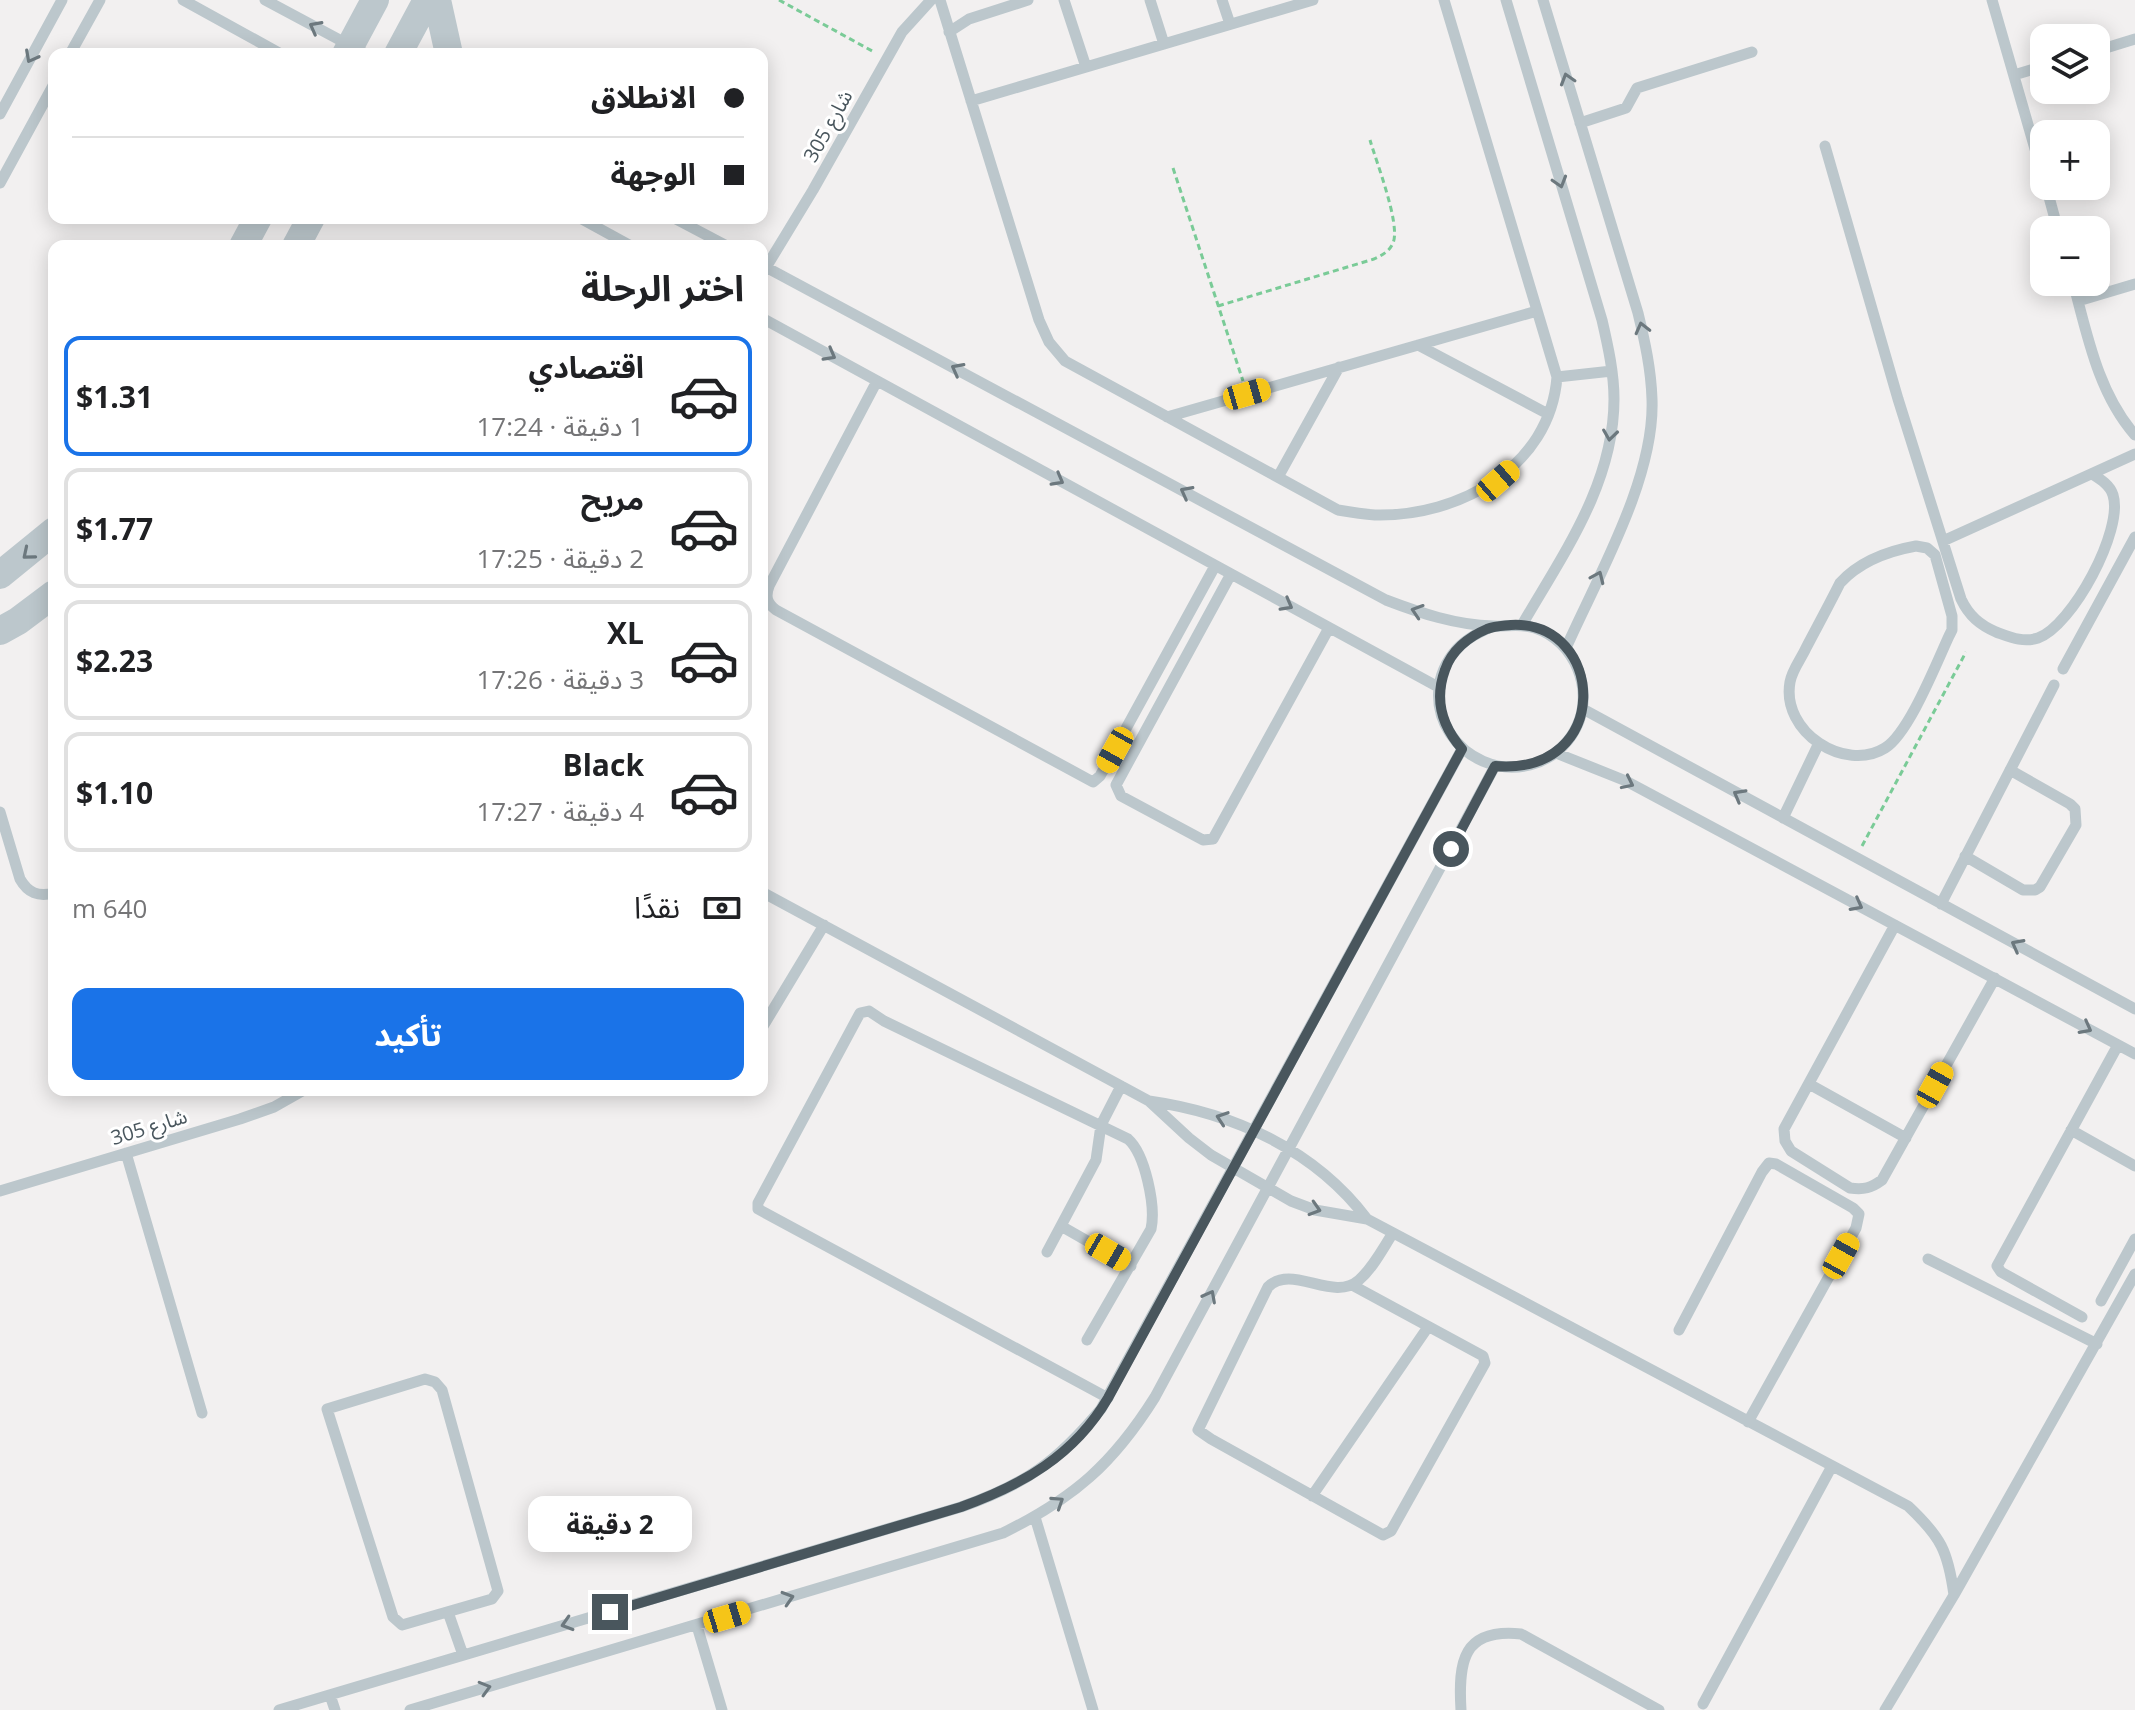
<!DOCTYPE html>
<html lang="ar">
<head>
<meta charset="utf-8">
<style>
	body { margin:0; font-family:"Open Sans","Noto Sans Arabic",sans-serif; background:#f6f6f6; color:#202124; direction:rtl; height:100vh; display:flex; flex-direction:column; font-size:30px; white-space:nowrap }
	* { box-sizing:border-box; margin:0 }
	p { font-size:26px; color:#757577 }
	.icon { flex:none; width:44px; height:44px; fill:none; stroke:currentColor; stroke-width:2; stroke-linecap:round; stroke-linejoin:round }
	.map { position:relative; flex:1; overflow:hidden; direction:ltr }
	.drawer { position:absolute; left:48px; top:240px; width:720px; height:856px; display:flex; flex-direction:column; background:#fff; border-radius:16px; box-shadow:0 4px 20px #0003; direction:rtl }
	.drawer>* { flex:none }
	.hud { position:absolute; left:48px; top:48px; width:720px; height:176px; border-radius:16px; box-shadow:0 4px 20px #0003; direction:rtl; display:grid; align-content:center; height:176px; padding:0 24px; background:#fff }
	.controls { position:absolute; left:2030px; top:24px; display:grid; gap:16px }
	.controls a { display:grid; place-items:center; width:80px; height:80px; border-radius:16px; background:#fff; box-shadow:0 4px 20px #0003; font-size:40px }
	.end { position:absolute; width:36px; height:36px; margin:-18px; border:10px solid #49565d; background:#fff; box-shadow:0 0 0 4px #fff }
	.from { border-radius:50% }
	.bubble { position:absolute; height:56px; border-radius:16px; background:#fff; box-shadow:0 4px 20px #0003; font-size:26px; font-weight:700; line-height:56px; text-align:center; direction:rtl }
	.car { position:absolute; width:24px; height:48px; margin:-24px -12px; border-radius:10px; box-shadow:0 0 6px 2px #0007; background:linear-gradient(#f5c518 24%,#345 0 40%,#f5c518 0 76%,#345 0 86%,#f5c518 0) }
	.hud b { display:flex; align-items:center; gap:28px; height:76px; font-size:30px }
	.hud b+b { border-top:2px solid #e0e0e0 }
	.hud i { width:20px; height:20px; background:#202124 }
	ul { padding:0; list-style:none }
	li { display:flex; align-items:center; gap:24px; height:120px; margin:0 16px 12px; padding:0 8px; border:4px solid #e0e0e0; border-radius:16px }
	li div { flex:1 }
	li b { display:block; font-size:30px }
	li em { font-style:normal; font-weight:700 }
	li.active { border-color:#1a73e8 }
	li>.icon { width:72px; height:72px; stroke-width:1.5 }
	h2 { padding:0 24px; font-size:36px; line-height:96px }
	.pay { display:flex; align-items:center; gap:20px; height:88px; padding:0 24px; font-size:30px }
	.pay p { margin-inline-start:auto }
	.button { display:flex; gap:16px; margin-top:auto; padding:16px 24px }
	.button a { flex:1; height:92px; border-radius:16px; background:#1a73e8; color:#fff; font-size:32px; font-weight:700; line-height:92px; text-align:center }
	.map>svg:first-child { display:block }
</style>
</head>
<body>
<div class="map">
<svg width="2135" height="1710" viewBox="0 0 2135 1710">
	<rect width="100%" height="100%" fill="#f2f0f0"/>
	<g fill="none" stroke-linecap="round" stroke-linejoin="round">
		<path stroke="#7acb97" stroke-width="3" stroke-dasharray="6 4" stroke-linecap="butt" d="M779,0l95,52
			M1173,168l70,213
			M1218,306l156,-47c8,-4 15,-7 19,-16 8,-18 -17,-82 -23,-103
			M1862,846l104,-194"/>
		<path stroke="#bcc7cc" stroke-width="11" d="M183,0l98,54
			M265,0l101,54
			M940,0l99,320 10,22 16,19 273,149c12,2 25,4 37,5 84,2 175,-48 182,-138l-113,-377
			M1064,0l22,67
			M1150,0l14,44
			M1222,0l8,24
			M1506,0l96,320c6,26 12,53 12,79 0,85 -51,155 -92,226
			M1543,0l95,313c7,29 13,56 14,86 3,79 -54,177 -86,249
			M1992,0l52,180
			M949,32l20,-13 59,-19
			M2096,51l39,-12
			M70,54l30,-54
			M2014,75l30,-9
			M971,101l342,-101
			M0,114l62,-114
			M1580,123l46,-15 11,-20 115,-36
			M1825,146l73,253 63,200c8,17 19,26 35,33 14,5 27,11 42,6 34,-12 86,-108 75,-143 -3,-10 -13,-16 -21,-21
			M0,183l54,-99
			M2046,186l12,44
			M580,218l51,28
			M674,218l53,28
			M762,265l624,335c34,13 70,25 107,26 14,1 27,-3 42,2 40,13 60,63 41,100 -9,18 -26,32 -46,37 -68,16 -121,-62 -73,-116 10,-11 23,-17 36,-23
			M762,274l51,-84 89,-158 29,-32
			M2073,282c14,52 25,111 62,153
			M2078,301l57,-17
			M762,318l678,370
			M1418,345l130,69
			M1557,377l55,-6
			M877,381l-108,205c-4,11 -2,17 7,24l317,172 7,-6 115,-210
			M1167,417l370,-106
			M1278,477l61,-110
			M1943,541l192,-87
			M1916,546l11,2 8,7 17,61v14l-3,6c-13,28 -40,97 -64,112 -40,25 -104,-16 -95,-66 2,-12 11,-23 16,-34 11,-21 23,-43 34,-65 20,-22 48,-32 76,-37z
			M1231,574l-115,211 5,11 82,44 10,-1 116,-211
			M2063,669l72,-132
			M1583,709l552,300
			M1556,753l70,28 509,273
			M0,812l20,67c8,14 18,18 34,14
			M1783,818l36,-75
			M1965,856l58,34h12l5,-3 36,-62 -1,-16 -5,-5 -60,-34
			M762,892l387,209 40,37 22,17 80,46 24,9 52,9 541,287c33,31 40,45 46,89
			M1941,904l113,-219
			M1895,925l-111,204 1,12 6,10 59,37c14,2 21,0 32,-8l113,-202
			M762,1028l62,-103
			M1809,1084l97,54
			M1149,1101c85,12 166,49 218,118
			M2071,1130l64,36
			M126,1153l76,260
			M0,1191l240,-72 34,-12 30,-17
			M1061,1226l70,40
			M1047,1252l49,-92 5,-35 20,-39
			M1928,1259l169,85
			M1352,1285l131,71 2,7 -94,168 -8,4 -172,-96 -13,-9 70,-143c24,-24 65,16 91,-7 14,-12 24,-32 34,-47
			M2101,1301l34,-62
			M2082,1317l-81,-45 -4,-6 121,-221
			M1679,1330l83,-158 7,-9 7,1 77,44 6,6 -3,14 -108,194
			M1087,1340l64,-111c5,-23 -6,-75 -23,-90l-244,-118 -15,-10 -9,2 -102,190v6l350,189
			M425,1379l10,3 7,8 56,201 -6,8 -90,26 -9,-8 -66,-208z
			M1312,1496l116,-169
			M1035,1517l58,193
			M448,1612l15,43
			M697,1626l25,84
			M330,1695l5,15
			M1703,1704l129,-238
			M279,1710l682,-203c65,-23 96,-45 140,-98l361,-660
			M410,1710l593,-177c71,-35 110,-69 152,-136l340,-631
			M1461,1710c-3,-49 2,-82 60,-76l138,76
			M1885,1710l69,-115 181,-321"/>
		<path stroke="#bcc7cc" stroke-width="28" d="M437,0l12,54
			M346,54l29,-54
			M398,54l29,-54
			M243,246l15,-28
			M296,246l15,-28
			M0,575l54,-44
			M0,631l18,-10 36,-27"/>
	</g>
	<defs><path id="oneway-chevron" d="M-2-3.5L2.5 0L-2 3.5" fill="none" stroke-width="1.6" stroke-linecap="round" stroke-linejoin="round" transform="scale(2)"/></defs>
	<g stroke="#6c787e">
		<use href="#oneway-chevron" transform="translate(315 27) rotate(-152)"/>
		<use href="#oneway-chevron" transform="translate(31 57) rotate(118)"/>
		<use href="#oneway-chevron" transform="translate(1567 79) rotate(-107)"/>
		<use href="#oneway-chevron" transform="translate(1560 182) rotate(73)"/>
		<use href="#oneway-chevron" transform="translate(1642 328) rotate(-104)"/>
		<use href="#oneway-chevron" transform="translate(830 355) rotate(29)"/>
		<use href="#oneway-chevron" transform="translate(957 369) rotate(-152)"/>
		<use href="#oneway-chevron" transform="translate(1610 435) rotate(98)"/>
		<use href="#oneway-chevron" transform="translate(1058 480) rotate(29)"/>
		<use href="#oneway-chevron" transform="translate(1186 492) rotate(-152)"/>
		<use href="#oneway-chevron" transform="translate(28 554) rotate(140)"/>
		<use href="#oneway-chevron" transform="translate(1598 577) rotate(-66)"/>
		<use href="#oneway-chevron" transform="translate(1287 605) rotate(29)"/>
		<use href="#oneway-chevron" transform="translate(1417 611) rotate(-162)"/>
		<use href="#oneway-chevron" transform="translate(1628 783) rotate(26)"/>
		<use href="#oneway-chevron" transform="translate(1739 795) rotate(-151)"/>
		<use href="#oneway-chevron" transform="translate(1857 905) rotate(28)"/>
		<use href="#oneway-chevron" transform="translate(2017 945) rotate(-152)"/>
		<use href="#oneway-chevron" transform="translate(2086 1028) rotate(28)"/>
		<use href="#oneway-chevron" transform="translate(1222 1118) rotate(-161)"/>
		<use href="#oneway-chevron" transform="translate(1315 1209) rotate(17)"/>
		<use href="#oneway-chevron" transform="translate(1210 1296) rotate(-62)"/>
		<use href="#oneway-chevron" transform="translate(1058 1502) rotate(-33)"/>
		<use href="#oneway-chevron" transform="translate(788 1598) rotate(-17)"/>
		<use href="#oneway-chevron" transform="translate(567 1624) rotate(163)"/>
		<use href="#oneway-chevron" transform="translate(485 1688) rotate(-16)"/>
	</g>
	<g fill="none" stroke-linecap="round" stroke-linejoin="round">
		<path stroke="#49565d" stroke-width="10" d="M610,1612l351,-105c61,-22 113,-51 147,-109l354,-649c-20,-23 -28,-49 -17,-79 6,-19 23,-33 42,-41 8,-3 15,-3 24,-4 95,-5 103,151 -16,141l-44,83"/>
	</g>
	<g text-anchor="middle" stroke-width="6" stroke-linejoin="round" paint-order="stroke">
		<g font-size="20" fill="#49565d" stroke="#fff">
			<text transform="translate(828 126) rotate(-61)" y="7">شارع 305</text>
			<text transform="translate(149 1127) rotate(-17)" y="7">شارع 305</text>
		</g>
	</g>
</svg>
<div class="controls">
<a><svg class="icon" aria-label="layers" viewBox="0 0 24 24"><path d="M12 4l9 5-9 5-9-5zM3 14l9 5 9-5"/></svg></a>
<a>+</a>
<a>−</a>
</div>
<i class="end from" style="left:1451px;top:849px"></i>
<i class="end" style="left:610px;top:1612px"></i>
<div class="bubble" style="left:528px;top:1496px;width:164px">2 دقيقة</div>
<i class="car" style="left:1247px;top:394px;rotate:74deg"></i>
<i class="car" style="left:1498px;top:481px;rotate:49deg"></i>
<i class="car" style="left:1115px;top:750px;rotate:209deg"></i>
<i class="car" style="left:1935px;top:1085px;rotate:29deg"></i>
<i class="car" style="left:1108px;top:1252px;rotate:120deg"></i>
<i class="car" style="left:1841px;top:1256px;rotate:29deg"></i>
<i class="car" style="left:727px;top:1617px;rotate:73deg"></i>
<div class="hud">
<b><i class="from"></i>الانطلاق</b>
<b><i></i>الوجهة</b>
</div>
<section class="drawer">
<h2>اختر الرحلة</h2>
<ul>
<li class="active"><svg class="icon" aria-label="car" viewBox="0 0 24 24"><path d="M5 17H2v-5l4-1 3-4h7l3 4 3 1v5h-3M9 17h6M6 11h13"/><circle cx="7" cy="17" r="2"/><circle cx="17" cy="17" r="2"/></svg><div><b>اقتصادي</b><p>1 دقيقة · 17:24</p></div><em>$1.31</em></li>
<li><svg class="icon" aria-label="car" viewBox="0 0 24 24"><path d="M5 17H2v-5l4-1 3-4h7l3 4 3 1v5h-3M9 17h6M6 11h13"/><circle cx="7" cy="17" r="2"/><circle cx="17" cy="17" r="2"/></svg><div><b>مريح</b><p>2 دقيقة · 17:25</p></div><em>$1.77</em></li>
<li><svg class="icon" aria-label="car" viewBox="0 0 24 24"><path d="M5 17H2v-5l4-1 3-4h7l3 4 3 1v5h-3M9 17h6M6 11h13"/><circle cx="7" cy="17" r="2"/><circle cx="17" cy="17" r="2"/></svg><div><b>XL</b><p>3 دقيقة · 17:26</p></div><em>$2.23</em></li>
<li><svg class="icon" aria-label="car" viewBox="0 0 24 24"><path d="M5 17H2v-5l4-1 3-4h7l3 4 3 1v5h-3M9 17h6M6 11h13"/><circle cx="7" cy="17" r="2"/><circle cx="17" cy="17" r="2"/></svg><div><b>Black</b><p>4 دقيقة · 17:27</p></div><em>$1.10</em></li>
</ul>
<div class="pay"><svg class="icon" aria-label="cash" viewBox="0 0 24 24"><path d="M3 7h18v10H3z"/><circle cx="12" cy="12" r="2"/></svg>نقدًا<p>640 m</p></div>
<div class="button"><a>تأكيد</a></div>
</section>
</div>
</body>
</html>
